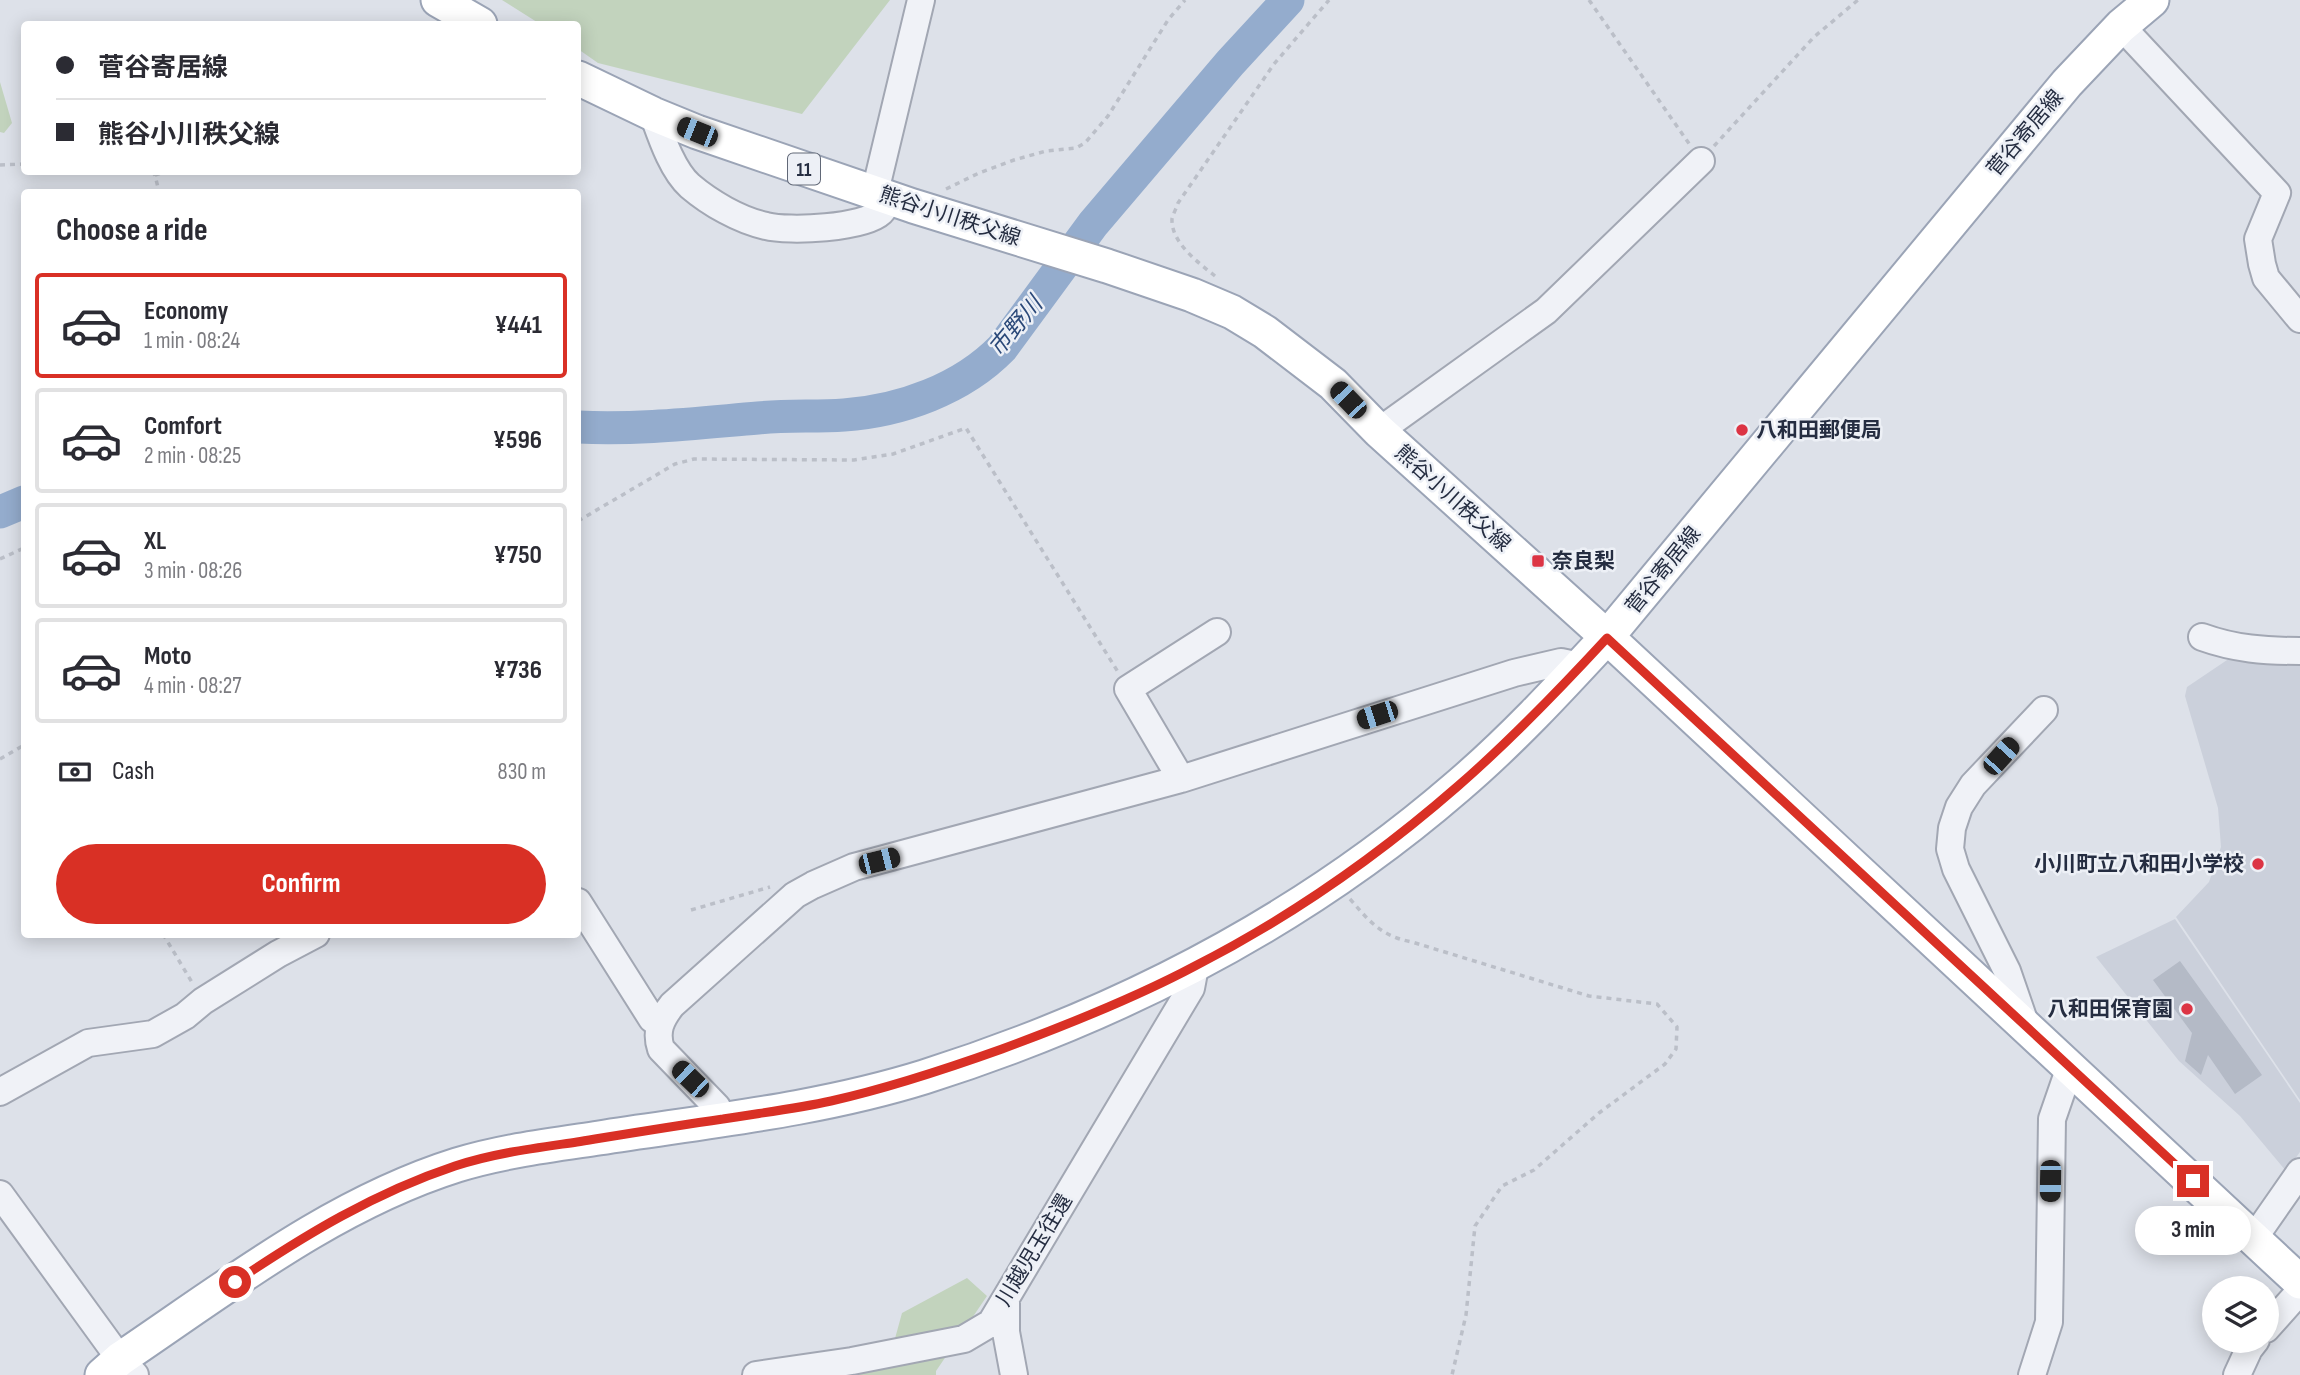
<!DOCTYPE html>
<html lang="en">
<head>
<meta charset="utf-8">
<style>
	body { margin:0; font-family:"Sofia Sans Condensed","Noto Sans JP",sans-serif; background:#f7f7f7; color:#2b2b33; height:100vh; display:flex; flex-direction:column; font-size:26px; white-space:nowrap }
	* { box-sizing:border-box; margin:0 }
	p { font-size:23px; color:#7c7c81 }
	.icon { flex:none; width:38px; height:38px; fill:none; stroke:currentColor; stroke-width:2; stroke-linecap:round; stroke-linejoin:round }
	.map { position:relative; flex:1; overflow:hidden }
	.drawer { position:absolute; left:21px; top:189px; width:560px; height:749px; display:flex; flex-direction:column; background:#fff; border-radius:7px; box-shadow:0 4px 18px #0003 }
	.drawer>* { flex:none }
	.banner { position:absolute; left:21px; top:21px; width:560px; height:154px; border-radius:7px; box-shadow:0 4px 18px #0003; display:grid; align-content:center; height:154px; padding:0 35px; background:#fff }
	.controls { position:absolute; left:2202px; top:1276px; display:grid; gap:14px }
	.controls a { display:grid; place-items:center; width:77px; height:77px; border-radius:50%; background:#fff; box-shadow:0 4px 18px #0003; font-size:35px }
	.end { position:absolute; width:32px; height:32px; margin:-16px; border:9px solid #d93025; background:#fff; box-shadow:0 0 0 4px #fff }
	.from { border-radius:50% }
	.bubble { position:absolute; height:49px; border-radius:24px; background:#fff; box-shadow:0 4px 18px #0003; font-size:23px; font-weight:700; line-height:49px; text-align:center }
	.car { position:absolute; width:21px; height:42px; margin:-21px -10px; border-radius:9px; box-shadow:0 0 5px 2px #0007; background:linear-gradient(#222 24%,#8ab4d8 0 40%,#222 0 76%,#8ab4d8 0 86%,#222 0) }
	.banner b { display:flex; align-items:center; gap:24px; height:66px; font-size:26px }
	.banner b+b { border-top:2px solid #e1e1e2 }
	.banner i { width:18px; height:18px; background:#2b2b33 }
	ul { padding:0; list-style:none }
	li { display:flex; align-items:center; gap:21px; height:105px; margin:0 14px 10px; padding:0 21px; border:4px solid #e1e1e2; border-radius:7px }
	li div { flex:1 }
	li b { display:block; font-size:26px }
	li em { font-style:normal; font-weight:700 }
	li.active { border-color:#d93025 }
	li>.icon { width:63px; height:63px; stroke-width:1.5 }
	h2 { padding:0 35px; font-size:32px; line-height:84px }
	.pay { display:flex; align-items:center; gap:18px; height:77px; padding:0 35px; font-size:26px }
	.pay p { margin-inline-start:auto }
	.action { display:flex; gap:14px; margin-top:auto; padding:14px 35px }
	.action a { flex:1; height:80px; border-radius:42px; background:#d93025; color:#fff; font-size:28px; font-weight:700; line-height:80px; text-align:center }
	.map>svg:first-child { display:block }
</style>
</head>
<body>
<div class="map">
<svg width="2300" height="1375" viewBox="0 0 2300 1375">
	<rect width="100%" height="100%" fill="#dde1e9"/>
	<path fill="#cbd0db" d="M2233,656h67v444l-124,-183 33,-35 12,-35 -3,-39 -33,-112 2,-9z
		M2175,919l125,184v49l-14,19 -46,-55 -61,-55 -83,-104z"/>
	<path fill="#c2d3bd" d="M502,0h388l-88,114 -204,-51 -20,-14v-25h-38z
		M0,82l12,41 -8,10 -4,-1z
		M967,1278l20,18 -51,75v4h-85l37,-11 14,-51z"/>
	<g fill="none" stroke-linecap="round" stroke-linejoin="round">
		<path stroke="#94accd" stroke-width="33" d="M578,427c60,3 120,-4 180,-9 29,-3 57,-1 86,-3 57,-4 118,-26 158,-67l91,-124 137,-161 58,-63
			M0,512l24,-10"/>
	</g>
	<path fill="#b4bac6" d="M2180,961l82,114 -27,19 -27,-39 -7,20 -16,-14 7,-28 -39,-53z"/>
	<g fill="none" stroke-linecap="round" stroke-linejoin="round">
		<g stroke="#a2a7b3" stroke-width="30">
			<path id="minor" d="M2121,26l156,167 -19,46 4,25 4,14 34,41
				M653,114c8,22 19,56 37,72 20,17 49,34 76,40 23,6 98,2 115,-14 4,-4 7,-10 9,-14
				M875,192l46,-192
				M1379,431l167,-120 155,-150
				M2202,637c33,12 63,14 98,14
				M1181,779l-53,-90 89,-57
				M578,902l74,117 7,5
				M2026,1026l-19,-55 -51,-102 -6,-20 2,-21 7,-21 14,-22 71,-75
				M0,1092l88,-49 65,-9 32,-18 18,-15 75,-47 38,-20
				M722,1119l-5,-12 -56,-58c-6,-18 0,-30 11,-44l123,-110 18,-10 41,-18 327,-88 333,-106 47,-11 19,4
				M0,1194l120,165 15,16
				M2254,1238l46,-66
				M1006,1298v34l8,43
				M2266,1329l34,-38
				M756,1375l96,-14 112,-22 27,-16 200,-335 4,-21
				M2032,1375l17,-53 3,-203 18,-52
				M2237,1375l12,-26 7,-9"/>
		</g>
		<g stroke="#9ba4b6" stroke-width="37">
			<path id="major" d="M438,0l42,24
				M578,78l75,36 44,18 216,74 194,60 85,29 40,17 33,20 68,52 46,47 228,206 693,645
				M102,1375l18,-16c107,-72 213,-155 337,-194 46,-14 95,-20 142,-27 109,-17 219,-28 325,-61 195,-62 378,-156 533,-290 54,-46 102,-98 150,-150l460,-554 54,-57 31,-26"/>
		</g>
		<path stroke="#bbbfc8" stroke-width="3.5" stroke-dasharray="5 5" stroke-linecap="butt" d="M1589,0l101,145
			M1714,146l100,-109 44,-37
			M0,165l24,-1
			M152,172l3,3 4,17
			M155,175l11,-3
			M946,189l33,-16 35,-13 32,-9 30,-3 9,-5 23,-27 60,-96 17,-20
			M1215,276c-16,-13 -44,-33 -43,-57 1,-5 5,-12 6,-16l96,-139 55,-64
			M578,521l97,-57 19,-5 160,1 39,-6 73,-26 152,244
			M0,559l24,-11
			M0,759l24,-14
			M1350,899c20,23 31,37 62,43l177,54 68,8 20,23 -1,22 -11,15 -66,49 -65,57 -32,16 -27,40 -9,89 -14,60
			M691,910l79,-23
			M163,934l30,50"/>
		<use href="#minor" stroke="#f0f2f7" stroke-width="26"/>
		<use href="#major" stroke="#fff" stroke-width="33"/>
	</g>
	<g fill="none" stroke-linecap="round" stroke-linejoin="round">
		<path stroke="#d93025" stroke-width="9" d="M235,1282c70,-47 139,-89 220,-116 39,-13 81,-18 122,-24 49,-8 97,-16 146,-23 36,-6 72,-10 108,-18 58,-13 115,-32 171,-52 65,-24 131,-50 193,-83 94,-48 184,-111 263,-180 53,-46 102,-97 149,-148l586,543"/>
	</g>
	<g fill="#dc3444" stroke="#edf0f6" stroke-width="2.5">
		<circle cx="1742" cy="430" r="7"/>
		<rect x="1531" y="554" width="14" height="14" rx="3.5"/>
		<circle cx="2258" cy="864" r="7"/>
		<circle cx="2187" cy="1009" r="7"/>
	</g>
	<g text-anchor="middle" stroke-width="5" stroke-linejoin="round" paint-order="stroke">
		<rect fill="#edf0f6" stroke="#616877" stroke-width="2" x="788" y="153.5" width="32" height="31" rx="5"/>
		<g font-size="19" font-weight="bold" fill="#252d41">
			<text x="804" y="176">11</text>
		</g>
		<g font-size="21" fill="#252d41" stroke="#edf0f6">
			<text transform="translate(2025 133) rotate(-50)" y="7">菅谷寄居線</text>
			<text transform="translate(950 216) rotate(18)" y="7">熊谷小川秩父線</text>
			<text transform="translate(1453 498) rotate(42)" y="7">熊谷小川秩父線</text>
			<text transform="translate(1663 570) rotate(-51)" y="7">菅谷寄居線</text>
			<text transform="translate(1034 1250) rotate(-59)" y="7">川越児玉往還</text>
		</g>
		<g font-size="21" font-weight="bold" fill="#252d41" stroke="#edf0f6" text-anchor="start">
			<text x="1756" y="437">八和田郵便局</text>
			<text x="1552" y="568">奈良梨</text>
			<text x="2244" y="871" text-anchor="end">小川町立八和田小学校</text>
			<text x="2173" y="1016" text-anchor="end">八和田保育園</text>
		</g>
		<g font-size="23" font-style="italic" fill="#2b4979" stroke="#edf0f6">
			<text transform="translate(1015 326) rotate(-50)" y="8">市野川</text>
		</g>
	</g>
</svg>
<div class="controls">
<a><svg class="icon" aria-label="layers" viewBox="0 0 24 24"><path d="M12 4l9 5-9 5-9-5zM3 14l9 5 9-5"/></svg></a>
</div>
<i class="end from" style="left:235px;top:1282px"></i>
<i class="end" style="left:2193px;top:1181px"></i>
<div class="bubble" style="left:2135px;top:1206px;width:116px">3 min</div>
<i class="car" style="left:697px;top:132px;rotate:292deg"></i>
<i class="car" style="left:1348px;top:400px;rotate:316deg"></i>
<i class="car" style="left:1377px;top:715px;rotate:252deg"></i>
<i class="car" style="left:2001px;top:756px;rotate:42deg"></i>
<i class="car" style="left:879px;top:861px;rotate:76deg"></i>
<i class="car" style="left:690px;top:1079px;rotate:314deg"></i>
<i class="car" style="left:2050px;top:1181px;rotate:181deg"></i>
<div class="banner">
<b><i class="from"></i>菅谷寄居線</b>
<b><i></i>熊谷小川秩父線</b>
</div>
<section class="drawer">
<h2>Choose a ride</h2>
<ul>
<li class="active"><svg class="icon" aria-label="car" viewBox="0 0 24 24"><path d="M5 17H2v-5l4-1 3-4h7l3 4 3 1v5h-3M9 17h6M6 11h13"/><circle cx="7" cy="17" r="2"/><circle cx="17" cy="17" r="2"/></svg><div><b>Economy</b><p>1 min · 08:24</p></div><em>¥441</em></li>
<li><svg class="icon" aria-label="car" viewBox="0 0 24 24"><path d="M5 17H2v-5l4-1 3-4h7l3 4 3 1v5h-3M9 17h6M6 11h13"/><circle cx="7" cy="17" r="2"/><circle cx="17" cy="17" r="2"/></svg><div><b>Comfort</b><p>2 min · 08:25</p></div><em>¥596</em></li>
<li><svg class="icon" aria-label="car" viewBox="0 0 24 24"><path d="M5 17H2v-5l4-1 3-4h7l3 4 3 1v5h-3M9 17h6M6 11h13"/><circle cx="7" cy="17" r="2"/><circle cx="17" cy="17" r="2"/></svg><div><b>XL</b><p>3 min · 08:26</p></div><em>¥750</em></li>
<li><svg class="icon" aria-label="car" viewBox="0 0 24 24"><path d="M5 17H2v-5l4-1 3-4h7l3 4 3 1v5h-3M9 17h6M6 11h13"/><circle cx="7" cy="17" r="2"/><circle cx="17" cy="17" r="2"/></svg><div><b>Moto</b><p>4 min · 08:27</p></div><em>¥736</em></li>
</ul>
<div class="pay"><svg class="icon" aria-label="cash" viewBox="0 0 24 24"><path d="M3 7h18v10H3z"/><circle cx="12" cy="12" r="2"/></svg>Cash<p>830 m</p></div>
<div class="action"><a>Confirm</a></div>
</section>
</div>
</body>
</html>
